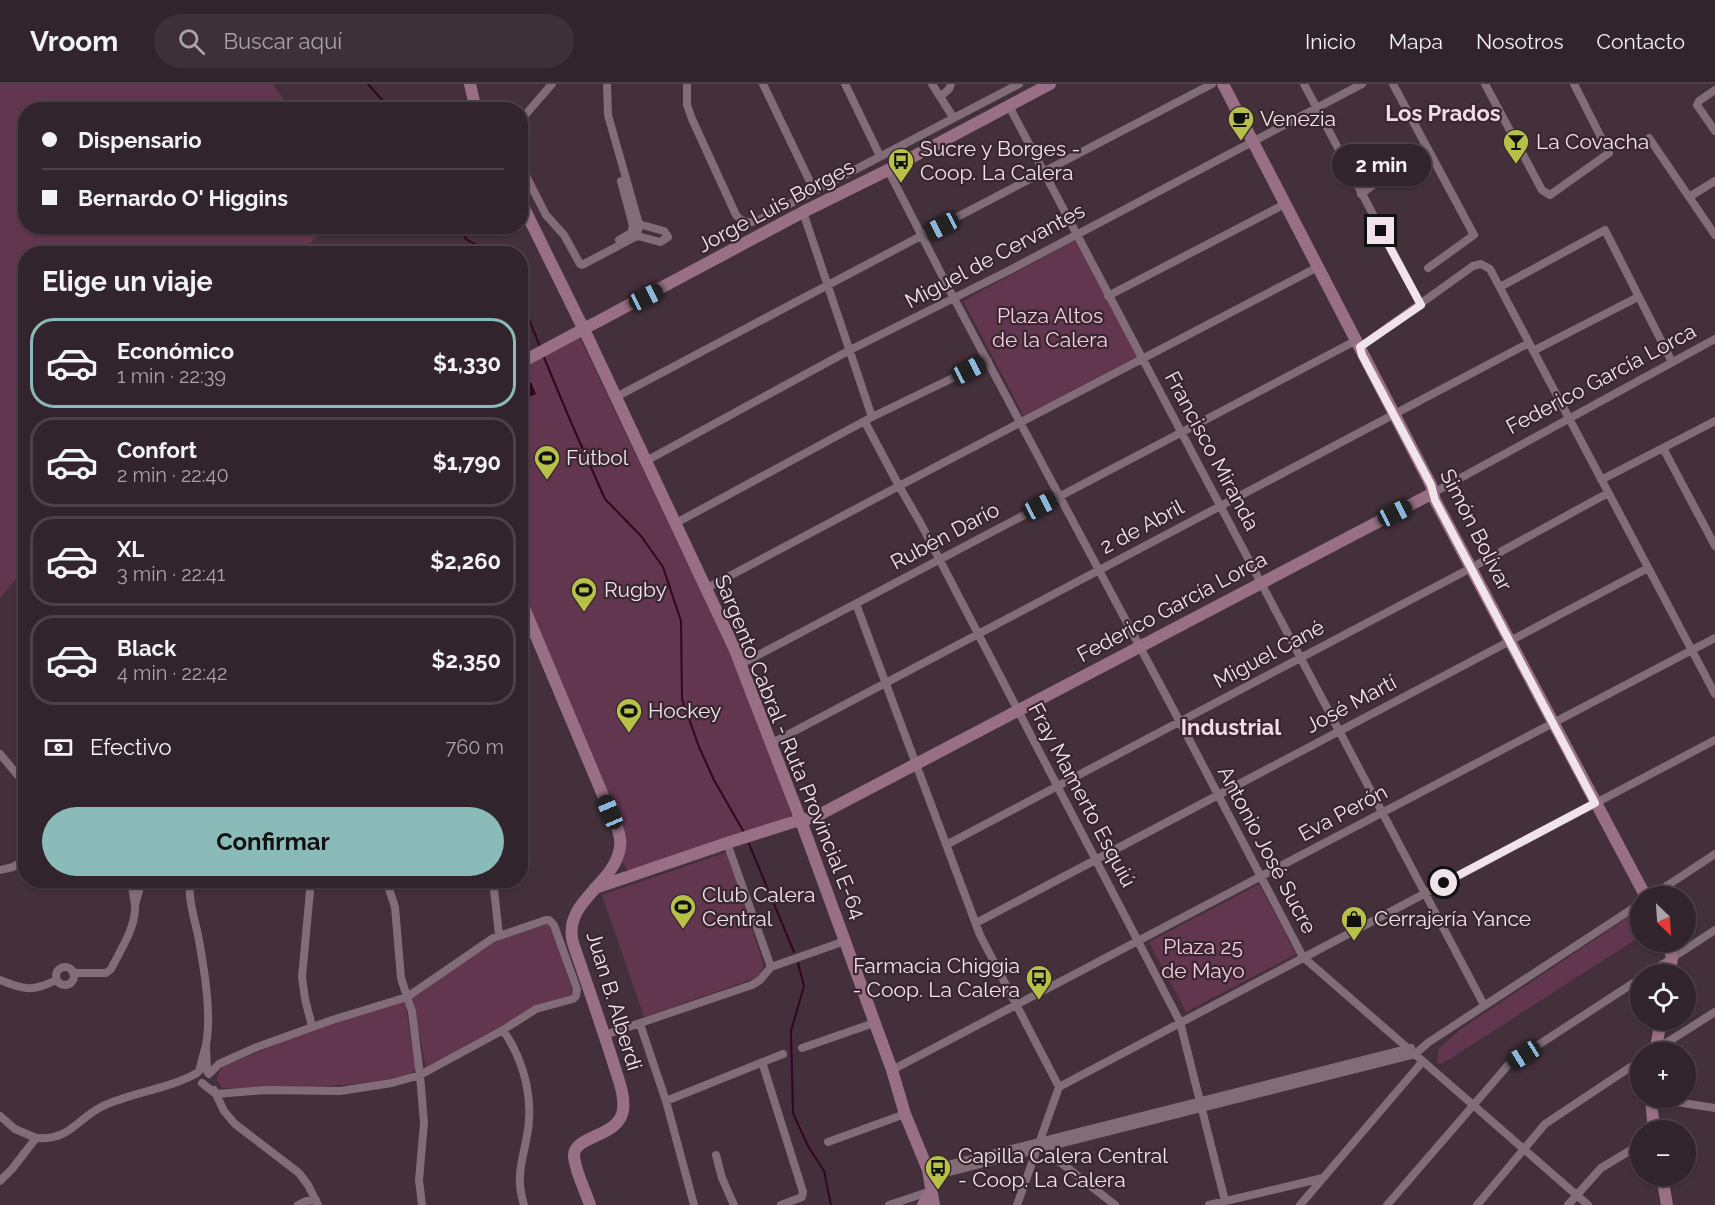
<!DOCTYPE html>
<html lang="es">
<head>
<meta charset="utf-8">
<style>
	body { margin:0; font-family:Raleway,sans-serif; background:#3d3038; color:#f1f3f6; height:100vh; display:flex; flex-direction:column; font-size:22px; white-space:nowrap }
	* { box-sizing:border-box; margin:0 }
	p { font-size:20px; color:#a8a4a9 }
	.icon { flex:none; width:33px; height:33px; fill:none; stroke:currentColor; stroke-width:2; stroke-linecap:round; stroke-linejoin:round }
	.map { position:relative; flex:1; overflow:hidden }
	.details { position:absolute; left:18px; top:162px; width:510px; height:642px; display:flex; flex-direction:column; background:#32242c; border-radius:24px; box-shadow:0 2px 4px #0004,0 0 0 2px #4d4148 }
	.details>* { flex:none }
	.top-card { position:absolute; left:18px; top:18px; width:510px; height:132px; border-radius:24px; box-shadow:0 2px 4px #0004,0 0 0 2px #4d4148; display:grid; align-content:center; height:132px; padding:0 24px; background:#32242c }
	.needle { width:39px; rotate:155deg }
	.tools { position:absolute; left:1630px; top:802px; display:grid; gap:12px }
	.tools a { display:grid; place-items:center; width:66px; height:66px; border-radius:50%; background:#32242c; box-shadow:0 2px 4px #0004,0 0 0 2px #4d4148; font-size:30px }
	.end { position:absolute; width:27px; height:27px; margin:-14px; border:8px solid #f0e3e9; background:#111; box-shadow:0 0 0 3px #111 }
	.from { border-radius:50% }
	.bubble { position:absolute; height:42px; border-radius:21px; background:#32242c; box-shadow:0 2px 4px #0004,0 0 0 2px #4d4148; font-size:20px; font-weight:700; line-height:42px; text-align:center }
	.car { position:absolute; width:18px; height:36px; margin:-18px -9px; border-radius:8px; box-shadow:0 0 4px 2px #0007; background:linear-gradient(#222 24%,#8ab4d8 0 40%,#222 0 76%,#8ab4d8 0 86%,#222 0) }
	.top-card b { display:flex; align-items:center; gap:21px; height:57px; font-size:22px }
	.top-card b+b { border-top:2px solid #4d4148 }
	.top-card i { width:15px; height:15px; background:#f1f3f6 }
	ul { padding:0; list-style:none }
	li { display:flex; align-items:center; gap:18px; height:90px; margin:0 12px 9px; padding:0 12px; border:3px solid #4d4148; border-radius:24px }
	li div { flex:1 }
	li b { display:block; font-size:22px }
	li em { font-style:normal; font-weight:700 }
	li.on { border-color:#8bbbb9 }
	li>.icon { width:54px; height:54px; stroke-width:1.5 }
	h2 { padding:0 24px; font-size:27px; line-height:72px }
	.pay { display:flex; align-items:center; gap:15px; height:66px; padding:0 24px; font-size:22px }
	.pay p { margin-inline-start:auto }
	.cta { display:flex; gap:12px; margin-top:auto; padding:12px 24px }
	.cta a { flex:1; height:69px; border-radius:36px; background:#8bbbb9; color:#111; font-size:24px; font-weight:700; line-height:69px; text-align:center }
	header { display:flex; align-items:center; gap:36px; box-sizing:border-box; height:84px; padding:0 30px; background:#32242c; border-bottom:2px solid #4d4148 }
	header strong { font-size:28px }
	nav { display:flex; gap:33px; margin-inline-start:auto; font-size:21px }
	.search { width:420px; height:54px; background:#3d3038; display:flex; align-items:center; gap:15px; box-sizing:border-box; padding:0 21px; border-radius:33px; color:#a8a4a9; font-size:22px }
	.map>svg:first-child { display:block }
</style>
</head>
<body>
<header>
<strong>Vroom</strong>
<div class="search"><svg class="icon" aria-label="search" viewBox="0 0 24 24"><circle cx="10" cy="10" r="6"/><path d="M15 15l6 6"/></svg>Buscar aquí</div>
<nav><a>Inicio</a><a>Mapa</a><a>Nosotros</a><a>Contacto</a></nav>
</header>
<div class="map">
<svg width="1715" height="1121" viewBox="0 0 1715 1121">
	<rect width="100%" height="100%" fill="#43303a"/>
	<path fill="#62364e" d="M0,0h273l17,25 -264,1v116l299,1 -23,26 -276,1 -1,315 -25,29z
		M1076,156l62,116 -114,60 -61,-115z
		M580,254l155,325 57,153 -164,55 -5,-8 -57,-165 -45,-109v-221z
		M727,768l37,114 -5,11 -115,40 -42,-122z
		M1259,800l37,70 -110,58 -37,-70z
		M1636,828l5,1v23l-199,128 -5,-1 2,-15 22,-19z
		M548,840l4,2 21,66 -2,4 -33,10 -112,61 -14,-70 86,-58z
		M402,918l3,1 11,66c-9,9 -28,10 -40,12 -51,8 -102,7 -154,7l-5,-8 2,-8 4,-5 93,-40z"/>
	<path fill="#320521" d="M531,298l5,12 -15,6v-13z"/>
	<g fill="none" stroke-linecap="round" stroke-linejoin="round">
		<path stroke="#320521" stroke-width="2" d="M368,0l23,26
			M460,142l6,13 26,15
			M520,212l20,51
			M543,271l27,65 35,79 36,37 22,31 18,54 1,78 17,48 15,33 31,54
			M749,760l45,108
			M798,879l6,23 -13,45 2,82 15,33 16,25 7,34"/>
		<path stroke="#826c77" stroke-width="8" d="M687,0v21l5,14 44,96c6,7 12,9 21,6l262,-137
			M763,0l51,106
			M845,0l35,72
			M932,0l21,33
			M1304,0l117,221
			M1393,0l81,151 -46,33
			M1485,0l57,106 8,5 59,-42 -35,-69
			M1715,6l-16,11 -2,4 18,26
			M940,13l9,-8 2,-5
			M1009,22l475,899
			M520,37l32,-37
			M1649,54l66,97
			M520,80l26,51 18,20 16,29 2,1 55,-29 2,-12 -31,-109 -1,-31
			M888,86l62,121 230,431 123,235 285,248
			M1361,110l65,-48
			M1689,113l26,-16
			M803,128l69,205
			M634,151l26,7 8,-5 -4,-6 -29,-8
			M619,156l12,-7 2,-7 -12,-45
			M1500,203l105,-57 67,132
			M1108,212l177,-92
			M1360,263l113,-81 8,-2 9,5 225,425
			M1533,267l105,-54
			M616,313c198,-106 397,-209 596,-313
			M865,338l34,64 22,38 259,498 45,179
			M1663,364l52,98
			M646,377l204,-111 158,-79 354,-187
			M1601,396l114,-59
			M1433,409l282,-154
			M676,439l196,-106 116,-56
			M707,504l192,-102 419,-219
			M856,520l124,331 79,152
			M741,580l616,-324
			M772,659l757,-400
			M0,670l26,31
			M727,759l44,124
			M946,761l525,-277 137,-75
			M0,786l13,-3 13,-8
			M190,796c-2,19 4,37 8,55 6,33 14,77 8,110
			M311,796l-9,97 3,22 7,27
			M386,796l9,27 6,71 11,34 8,63 4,48 -5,57 3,25
			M493,796l6,55
			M1650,813l65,-43
			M135,821l7,-25
			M976,839l672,-355
			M56 892a9 9 0 1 1 18 0a9 9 0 1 1-18 0Z
			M73,889h33l5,-4c9,-18 23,-39 24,-59 1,-10 -4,-19 -3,-30
			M1646,891l69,-45
			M0,896c24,10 33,12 56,0
			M640,940l26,77 28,104
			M503,946c22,32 32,72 23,111 -5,25 -10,38 -2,64
			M605,951l147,-50 8,-5 11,-13 74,-26
			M802,964l72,-25
			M1655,966l60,-38
			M762,978l41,130 -1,5 -21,8
			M892,986l823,-432
			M199,987l7,-26 1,26
			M202,999l14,11 50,-4 74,1 52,-8 28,-8 83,-45 33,-21 37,-10 3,-3 1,-7 -23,-64 -5,-5h-3l-53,18 -86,59 -75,23 -75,27 -38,17 -10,10
			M214,1006l10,21 11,13 64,49 9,12 10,20
			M1651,1014l64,10
			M666,1017l117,-47
			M0,1032l15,13 21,9
			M828,1058l77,-28
			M1042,1060l9,11 64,50
			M716,1071l6,23 12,27
			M928,1086l483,-122
			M929,1093l486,-123 14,-12 212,-139
			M0,1097l12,-12 24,-31c33,3 40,-18 65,-31 30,-15 66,-17 96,-34
			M298,1121l8,-4 10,-1
			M889,1121l42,-14
			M1017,1121l42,-118 656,-347
			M1209,1121l114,-27
			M1300,1121l123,-144
			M1387,1121l122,-141 132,-86
			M1477,1121l68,-81 96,-64
			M1568,1121l33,-37 40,-24"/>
		<path stroke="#986f84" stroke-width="12" d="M470,0l6,26
			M1223,0l208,401 4,15 211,397
			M520,116l69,140 146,310 66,171 91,249 13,44 23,56 6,35
			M520,279l283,-151 85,-42 162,-86
			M520,514l90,214c5,11 12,23 10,35 -5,38 -58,54 -47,96 14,41 28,81 41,122 4,14 11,29 9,45 -4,28 -51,25 -49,47 2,16 11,33 16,48
			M595,804l132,-45 63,-20 25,-6 618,-324
			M1668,858l4,16 -3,17
			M1655,969l6,-33
			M1651,1014l3,33
			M1662,1092l5,29
			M923,1121l8,-14"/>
	</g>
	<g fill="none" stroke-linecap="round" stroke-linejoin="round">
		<path stroke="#f0e3e9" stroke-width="8" d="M1381,147l40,74 -61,42 2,8 69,130 4,15 160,303 -151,80"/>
	</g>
	<defs>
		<g id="cafe-pin" transform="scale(1.35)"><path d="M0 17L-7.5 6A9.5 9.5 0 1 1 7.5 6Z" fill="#b7c148" stroke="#39262f"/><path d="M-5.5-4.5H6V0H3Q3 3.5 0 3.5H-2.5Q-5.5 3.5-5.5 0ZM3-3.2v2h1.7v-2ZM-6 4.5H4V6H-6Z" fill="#111"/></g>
		<g id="bar-pin" transform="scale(1.35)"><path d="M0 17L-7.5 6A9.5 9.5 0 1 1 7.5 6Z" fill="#b7c148" stroke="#39262f"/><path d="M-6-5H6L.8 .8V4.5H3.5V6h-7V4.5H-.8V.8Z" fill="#111"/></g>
		<g id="bus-pin" transform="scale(1.35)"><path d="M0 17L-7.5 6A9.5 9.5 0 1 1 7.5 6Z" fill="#b7c148" stroke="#39262f"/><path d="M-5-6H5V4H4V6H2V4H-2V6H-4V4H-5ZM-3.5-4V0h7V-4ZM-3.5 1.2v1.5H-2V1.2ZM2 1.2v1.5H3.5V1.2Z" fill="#111"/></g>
		<g id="stadium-pin" transform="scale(1.35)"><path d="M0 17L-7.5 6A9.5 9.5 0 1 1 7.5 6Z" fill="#b7c148" stroke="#39262f"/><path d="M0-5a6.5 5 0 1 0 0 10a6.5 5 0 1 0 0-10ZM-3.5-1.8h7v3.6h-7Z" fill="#111"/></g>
		<g id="shop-pin" transform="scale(1.35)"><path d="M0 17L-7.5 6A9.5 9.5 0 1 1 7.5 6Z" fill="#b7c148" stroke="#39262f"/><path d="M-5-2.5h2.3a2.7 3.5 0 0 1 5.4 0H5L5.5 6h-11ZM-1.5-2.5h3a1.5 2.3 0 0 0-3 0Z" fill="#111"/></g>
	</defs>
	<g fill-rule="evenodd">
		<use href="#cafe-pin" x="1241" y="35"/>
		<use href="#bar-pin" x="1516" y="58"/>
		<use href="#bus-pin" x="901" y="77"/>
		<use href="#stadium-pin" x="547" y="374"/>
		<use href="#stadium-pin" x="584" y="506"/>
		<use href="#stadium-pin" x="629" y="627"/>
		<use href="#stadium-pin" x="683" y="823"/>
		<use href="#shop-pin" x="1354" y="835"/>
		<use href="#bus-pin" x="1039" y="894"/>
		<use href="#bus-pin" x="938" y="1084"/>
	</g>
	<g text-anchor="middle" stroke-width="4.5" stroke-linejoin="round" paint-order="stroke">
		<g font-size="21" fill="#f0e3e9" stroke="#39262f" text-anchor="start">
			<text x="1260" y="42">Venezia</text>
			<text x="1536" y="65">La Covacha</text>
			<text x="920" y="72">Sucre y Borges -<tspan x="920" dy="24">Coop. La Calera</tspan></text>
			<text x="566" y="381">Fútbol</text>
			<text x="604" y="513">Rugby</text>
			<text x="648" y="634">Hockey</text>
			<text x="702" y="818">Club Calera<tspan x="702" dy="24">Central</tspan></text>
			<text x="1374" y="842">Cerrajería Yance</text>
			<text x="1020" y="889" text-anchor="end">Farmacia Chiggia<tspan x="1020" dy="24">- Coop. La Calera</tspan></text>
			<text x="958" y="1079">Capilla Calera Central<tspan x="958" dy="24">- Coop. La Calera</tspan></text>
		</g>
		<g font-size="21" fill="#f0e3e9" stroke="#39262f">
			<text transform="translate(776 122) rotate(-28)" y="7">Jorge Luis Borges</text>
			<text transform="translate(995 172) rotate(-28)" y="7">Miguel de Cervantes</text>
			<text transform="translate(1601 295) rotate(-28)" y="7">Federico García Lorca</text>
			<text transform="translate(1212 367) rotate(62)" y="7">Francisco Miranda</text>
			<text transform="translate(1142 443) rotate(-28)" y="7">2 de Abril</text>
			<text transform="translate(1476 446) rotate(63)" y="7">Simón Bolívar</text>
			<text transform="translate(945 452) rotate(-28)" y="7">Rubén Darío</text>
			<text transform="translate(1172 523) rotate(-28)" y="7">Federico García Lorca</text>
			<text transform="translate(1269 570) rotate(-28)" y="7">Miguel Cané</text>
			<text transform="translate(1351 620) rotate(-28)" y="7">José Martí</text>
			<text transform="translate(790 663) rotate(68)" y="7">Sargento Cabral - Ruta Provincial E-64</text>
			<text transform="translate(1082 711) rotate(62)" y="7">Fray Mamerto Esquiú</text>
			<text transform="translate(1343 729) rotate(-28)" y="7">Eva Perón</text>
			<text transform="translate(1267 766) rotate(62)" y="7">Antonio José Sucre</text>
			<text transform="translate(614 917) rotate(73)" y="7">Juan B. Alberdi</text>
		</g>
		<g font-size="21" fill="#f5cde1" stroke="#39262f">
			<text x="1050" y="239">Plaza Altos<tspan x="1050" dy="24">de la Calera</tspan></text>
			<text x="1203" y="870">Plaza 25<tspan x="1203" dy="24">de Mayo</tspan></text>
		</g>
		<g font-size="22" font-weight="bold" fill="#f3dae6" stroke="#39262f">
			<text x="1443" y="37">Los Prados</text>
			<text x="1231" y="651">Industrial</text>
		</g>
	</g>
</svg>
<div class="tools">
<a><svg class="needle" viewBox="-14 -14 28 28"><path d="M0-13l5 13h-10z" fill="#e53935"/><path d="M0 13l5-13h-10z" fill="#a8a4a9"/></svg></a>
<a><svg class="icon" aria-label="locate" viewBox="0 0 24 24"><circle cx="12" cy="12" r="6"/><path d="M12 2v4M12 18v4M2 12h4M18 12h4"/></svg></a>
<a>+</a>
<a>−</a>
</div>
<i class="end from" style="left:1444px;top:799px"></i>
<i class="end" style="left:1381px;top:147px"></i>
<div class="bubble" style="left:1332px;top:60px;width:99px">2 min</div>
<i class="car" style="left:942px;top:142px;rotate:242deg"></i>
<i class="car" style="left:646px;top:213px;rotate:63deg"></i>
<i class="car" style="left:969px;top:286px;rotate:62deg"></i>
<i class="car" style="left:1040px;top:422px;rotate:62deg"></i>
<i class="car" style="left:1395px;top:429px;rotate:63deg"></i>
<i class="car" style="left:610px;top:728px;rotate:337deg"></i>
<i class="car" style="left:1524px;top:971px;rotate:238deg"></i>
<div class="top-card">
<b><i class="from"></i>Dispensario</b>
<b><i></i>Bernardo O' Higgins</b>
</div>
<section class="details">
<h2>Elige un viaje</h2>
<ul>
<li class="on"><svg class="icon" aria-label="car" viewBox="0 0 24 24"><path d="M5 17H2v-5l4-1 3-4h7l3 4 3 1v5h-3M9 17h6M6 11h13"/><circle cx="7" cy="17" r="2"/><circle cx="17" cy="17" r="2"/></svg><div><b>Económico</b><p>1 min · 22:39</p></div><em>$1,330</em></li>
<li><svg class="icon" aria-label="car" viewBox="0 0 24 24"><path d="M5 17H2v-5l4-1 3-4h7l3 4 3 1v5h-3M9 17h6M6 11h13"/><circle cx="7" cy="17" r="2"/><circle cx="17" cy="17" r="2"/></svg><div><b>Confort</b><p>2 min · 22:40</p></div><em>$1,790</em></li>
<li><svg class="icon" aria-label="car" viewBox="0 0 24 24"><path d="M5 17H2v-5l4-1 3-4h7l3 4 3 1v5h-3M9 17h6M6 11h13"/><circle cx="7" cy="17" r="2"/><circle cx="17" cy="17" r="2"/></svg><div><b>XL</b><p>3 min · 22:41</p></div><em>$2,260</em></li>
<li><svg class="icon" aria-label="car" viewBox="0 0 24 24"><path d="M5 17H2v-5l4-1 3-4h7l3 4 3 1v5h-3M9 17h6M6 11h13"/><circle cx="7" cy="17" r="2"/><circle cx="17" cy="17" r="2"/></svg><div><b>Black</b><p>4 min · 22:42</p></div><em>$2,350</em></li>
</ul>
<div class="pay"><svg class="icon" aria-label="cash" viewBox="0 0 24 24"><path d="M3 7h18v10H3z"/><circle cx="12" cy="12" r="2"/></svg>Efectivo<p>760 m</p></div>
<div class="cta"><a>Confirmar</a></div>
</section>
</div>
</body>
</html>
